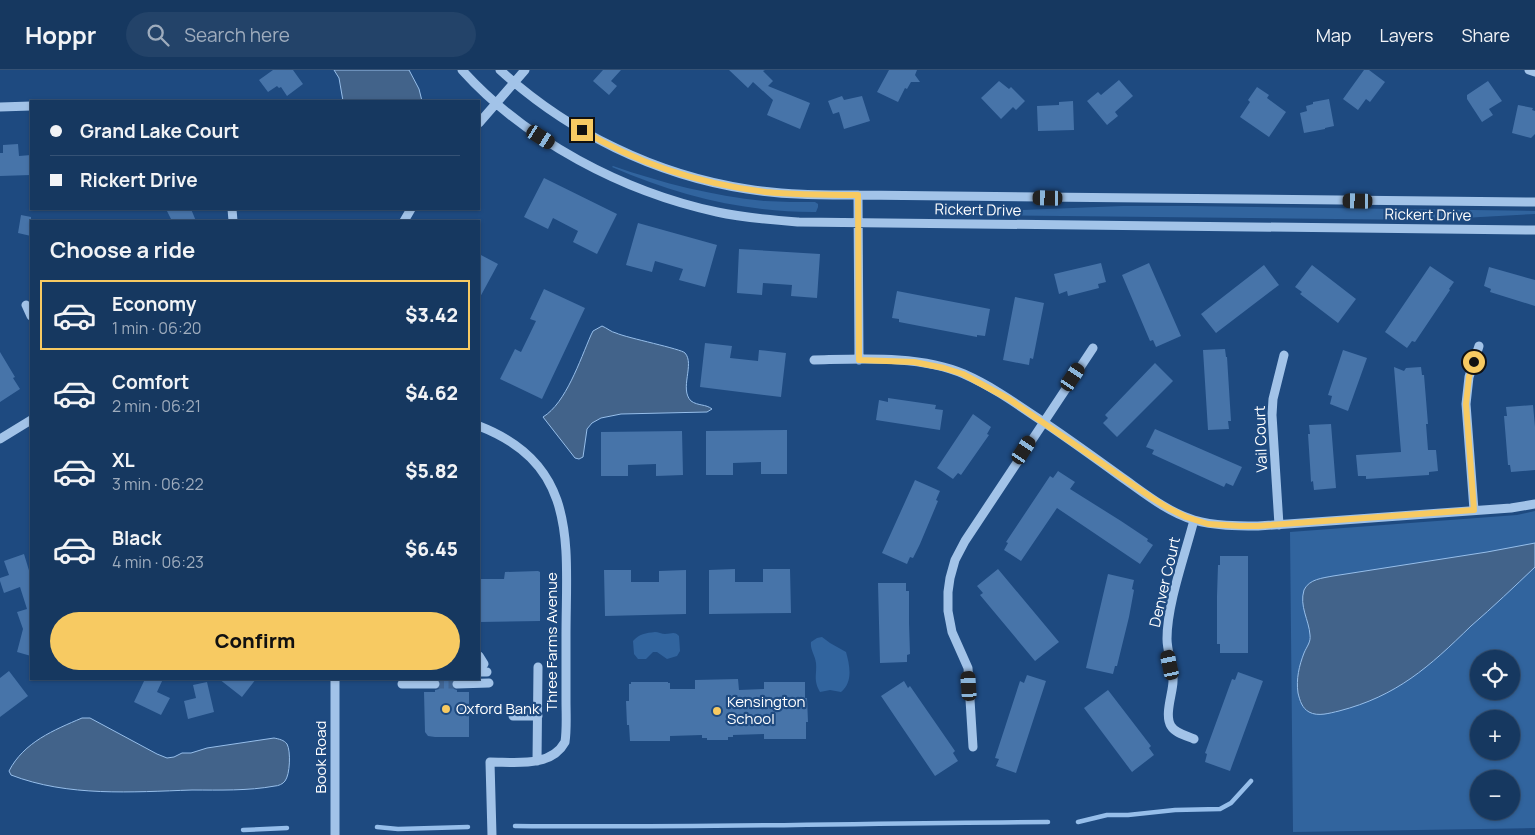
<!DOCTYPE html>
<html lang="en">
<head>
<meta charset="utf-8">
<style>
	body { margin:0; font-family:Manrope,sans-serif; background:#234369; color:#f1f3f6; height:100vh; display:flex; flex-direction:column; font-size:19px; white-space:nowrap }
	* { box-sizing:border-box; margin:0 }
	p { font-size:16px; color:#9eacbd }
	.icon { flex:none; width:28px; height:28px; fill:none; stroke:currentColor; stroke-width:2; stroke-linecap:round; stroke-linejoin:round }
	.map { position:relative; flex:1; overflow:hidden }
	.panel { position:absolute; left:30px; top:150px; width:450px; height:460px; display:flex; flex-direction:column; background:#163860; border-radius:0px; box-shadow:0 1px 4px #0004,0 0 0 1px #355275 }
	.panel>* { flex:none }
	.banner { position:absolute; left:30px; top:30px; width:450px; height:110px; border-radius:0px; box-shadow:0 1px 4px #0004,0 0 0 1px #355275; display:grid; align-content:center; height:110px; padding:0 20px; background:#163860 }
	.fabs { position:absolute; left:1470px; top:580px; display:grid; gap:10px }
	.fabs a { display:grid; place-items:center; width:50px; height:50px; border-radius:50%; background:#163860; box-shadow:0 1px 4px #0004,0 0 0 1px #355275; font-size:25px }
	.end { position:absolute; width:22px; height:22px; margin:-11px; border:6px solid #f7ca62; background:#111; box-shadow:0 0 0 2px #111 }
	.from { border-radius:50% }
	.car { position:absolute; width:15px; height:30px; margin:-15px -8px; border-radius:6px; box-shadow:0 0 4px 1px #0007; background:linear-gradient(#222 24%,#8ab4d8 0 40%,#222 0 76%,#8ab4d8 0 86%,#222 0) }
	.banner b { display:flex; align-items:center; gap:18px; height:48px; font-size:19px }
	.banner b+b { border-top:1px solid #355275 }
	.banner i { width:12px; height:12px; background:#f1f3f6 }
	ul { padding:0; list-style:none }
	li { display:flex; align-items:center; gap:15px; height:70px; margin:0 10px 8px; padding:0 10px; border:2px solid transparent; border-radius:0px }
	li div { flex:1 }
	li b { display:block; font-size:19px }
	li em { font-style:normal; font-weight:800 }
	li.current { border-color:#f7ca62 }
	li>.icon { width:45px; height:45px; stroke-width:1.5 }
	h2 { padding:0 20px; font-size:22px; line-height:60px }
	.button { display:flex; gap:10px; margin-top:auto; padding:10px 20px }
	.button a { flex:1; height:58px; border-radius:30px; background:#f7ca62; color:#111; font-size:20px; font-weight:800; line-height:58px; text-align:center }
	header { display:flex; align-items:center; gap:30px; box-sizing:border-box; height:70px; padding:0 25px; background:#163860; border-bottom:1px solid #355275 }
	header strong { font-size:24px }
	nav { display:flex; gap:28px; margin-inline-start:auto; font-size:18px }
	.search { width:350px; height:45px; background:#234369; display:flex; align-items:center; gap:12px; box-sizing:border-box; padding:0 18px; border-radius:28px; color:#9eacbd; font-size:19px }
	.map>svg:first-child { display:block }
</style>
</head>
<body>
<header>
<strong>Hoppr</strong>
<div class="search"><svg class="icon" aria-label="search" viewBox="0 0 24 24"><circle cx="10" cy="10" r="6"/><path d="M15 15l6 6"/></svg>Search here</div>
<nav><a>Map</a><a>Layers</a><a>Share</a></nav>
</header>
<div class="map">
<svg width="1535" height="765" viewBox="0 0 1535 765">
	<rect width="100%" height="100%" fill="#1e4a80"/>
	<path fill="#31649e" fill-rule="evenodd" d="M613,96c49,17 100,30 152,35 17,1 33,1 50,1l3,2v3l-2,5h-3c-70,0 -137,-17 -201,-45z
		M1123,136h66l346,5v3l-109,6 -453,-5v-3z
		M1535,441v317l-242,4 -3,-300 227,-17zM1479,589h32v32h-32zM1479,649h32v32h-32zM1479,709h32v32h-32z
		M655,562c3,0 7,2 10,2 7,0 9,-3 14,2l1,15 -3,5 -10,3 -10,-7h-4l-7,7h-8l-4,-5 -1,-13c6,-7 13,-8 22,-9z
		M822,567l8,6 16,9c4,14 7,30 -5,40l-11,-2 -10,2c-7,-12 -3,-17 -4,-29 -1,-8 -6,-13 -5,-21l6,-4z"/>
	<path fill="#42638a" stroke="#96beea" d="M334,0h75l10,19 3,12h-79l-4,-23z
		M602,256c5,2 9,6 14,7 11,5 66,16 69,20 10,11 -6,36 6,48 7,5 15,3 21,8l-5,3 -86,2 -20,4 -9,5 -5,6 -4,28 -4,2 -4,-1 -32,-41c23,-14 37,-57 48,-82l2,-4z
		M1535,473v24c-21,20 -42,40 -64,59 -42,41 -74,70 -132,85 -9,2 -21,6 -30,1 -7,-4 -9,-11 -11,-19 -2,-14 1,-27 6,-40 3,-7 7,-11 6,-18 -1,-15 -11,-29 -6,-45 5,-11 19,-12 29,-14l154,-24z
		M82,648h8l67,36 10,4 7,-1 8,-4h9l16,-5 67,-10c5,1 10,2 13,6 4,7 3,31 -2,37 -2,3 -7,5 -10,5 -27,5 -56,4 -83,4 -60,2 -124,7 -181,-15l-2,-4c15,-29 45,-41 73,-53z"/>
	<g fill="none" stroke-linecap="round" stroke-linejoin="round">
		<path stroke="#96beea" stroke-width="4.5" d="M1078,752l29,-7h21l47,-5 45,-1 11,-6 20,-22
			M515,756c178,2 355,-3 533,-4
			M377,757l21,2 70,-2
			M243,760l44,-2"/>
	</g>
	<path fill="#4774a9" d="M273,0h20l10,14 -16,12 -6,-9 -2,1 -2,-2 -9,6 -9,-12z
		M603,0h18l-10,11 6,5 -8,9 -16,-14z
		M729,0h36l-2,1 10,10 -5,5 42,17 -10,26 -33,-14 6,-15 -20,-18 -5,6z
		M889,0h28l-2,5 5,7h-9l-4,7 -2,-1 -7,14 -21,-10z
		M1364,0h5l16,12 -15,20 -4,-3 -8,11 -15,-11z
		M1119,10l14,16 -18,16 3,4 -11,9 -20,-24 11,-9 3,3z
		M999,11l10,8 2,-2 14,14 -9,9 -3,-3 -12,12 -20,-21z
		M1488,11l14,20 -13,8 4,6 -11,7 -15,-23v-4z
		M1257,17l12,8 -2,3 19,14 -17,25 -29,-20 10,-15 -2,-2z
		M842,26l2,4 18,-4 8,25 -26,8 -5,-17 -6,2 -5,-13z
		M1329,29l5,27 -9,2v1l-21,4 -4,-20 7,-2 -1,-5 7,-2v-2z
		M1073,31l1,29 -36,1 -1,-25 22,-1v-3z
		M1518,35l15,3 -1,2 3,1v23l-4,4 -19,-5z
		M18,74l1,12 12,-1v20l-31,1v-23h3v-8z
		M544,108l73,36 -20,40 -24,-12 5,-11 -25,-13 -5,11 -24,-12z
		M166,139h25l5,12h-24z
		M21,145l10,2v19l-13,-3z
		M638,153l79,22 -12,42 -26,-7 4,-11 -28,-8 -3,11 -26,-7z
		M739,179l81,5 -3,44 -26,-2 1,-11 -29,-2 -1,12 -25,-2z
		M479,184l19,10 -19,35z
		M1101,193l5,19 -8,2 1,4 -31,8 -1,-5 -8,3 -5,-20z
		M1149,193l32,73 -25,11 -3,-7 -3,1 -28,-66z
		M1264,195l15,20 -63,48 -15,-19z
		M1312,195l44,34 -18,24 -38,-29 2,-2 -7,-5z
		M1430,196l24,16 -5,7 1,1 -35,52 -3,-1 -5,7 -22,-16z
		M1489,197l46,13v26l-45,-14 1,-3 -7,-3z
		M544,219l41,19 -43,91 -42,-20 15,-30 6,3 15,-31 -6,-2z
		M897,221l93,18 -5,27 -8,-1v2l-78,-15v-3l-7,-1z
		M1015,227l29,6 -11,56 -3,-1 -1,7 -26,-5z
		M705,273l27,3 -2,12 28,3 1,-11 27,3 -5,44 -81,-10z
		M1225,279l1,8h1l4,64h-3l1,8 -21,1 -5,-80z
		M1343,280l24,8 -19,53 -18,-7 2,-8 -4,-1z
		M0,282l15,25 -2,1 7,11 -20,13z
		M1155,293l18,18 -56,56 -14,-14 5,-5 -3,-3z
		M1394,297l10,4 2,-3 15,-1 1,8h2l4,49h-2l2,26h8l2,21 -9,1v3l-63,4v-3h-8l-2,-21 45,-3z
		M888,328l48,7 -1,4 8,1 -3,20 -64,-10 3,-20 9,2z
		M1533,335l2,22v43l-24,2 -1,-7h-2l-4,-49h3l-1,-9z
		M973,344l18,13 -4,7 2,1 -28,40 -3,-2 -5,6 -16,-11z
		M1331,354l5,64 -22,2 -1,-9 -2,1 -1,-17 -2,-31h2l-1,-9z
		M1155,359l87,38 -9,19 -7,-3 -2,4 -72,-33 2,-4 -8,-3z
		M787,360v44h-26v-12l-28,1v12h-27v-44z
		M682,361l1,44 -27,1v-12l-28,1v11h-27v-44z
		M1058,401l17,11 -5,7 51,32 27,18 -1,2 6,4 -13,19 -83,-56 -36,53 -17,-11 4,-7 -2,-1 44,-66 3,2z
		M915,410l25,11 -4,9 2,1 -18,43 -7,14 -3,-1 -3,7 -25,-11z
		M24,484l7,23v79l-14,-4 6,-23 -6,-17 10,-3 -7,-22 -16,6 -4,-12v-3l9,-3 -5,-14z
		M1220,486h28v97h-28v-9h-3v-48l1,-31h2z
		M735,499v13h28v-13h27l1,44 -82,1v-44z
		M998,499l61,73 -24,19 -55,-66 3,-2 -6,-7z
		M604,500h27v12h28v-11l27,-1v44l-81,2z
		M538,501l2,1v49l-61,1v-36l1,-7h24l1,-7z
		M1108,504l26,6 -2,9 2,1 -5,27 -12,49h-2l-2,8 -27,-6z
		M878,513h28v8h3v32l1,31 -3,1v7l-27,1z
		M9,601l19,25 -28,21v-39z
		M1238,602l25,9 -33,90 -25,-9 2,-8 -2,-1 27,-74 3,1z
		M1027,605l19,6 -30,92 -20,-7 3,-7 -4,-1 25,-77 4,2z
		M145,609h18l-6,13 13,6 -9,17 -27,-13z
		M219,609h37l-14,18z
		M438,609h16l-3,5 3,5 3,1v2h12v45h-34l-7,-1 -3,-4 -1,-40h11v-2l4,-1 2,-5z
		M738,609l1,11 25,-1v-7h41v16h2l1,24h-2v17h-42v-5l-31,1v2h-5v3h-21v-2h-5v-3l-32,1v5h-40l-1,-16h-2l-1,-24h3v-17h2v-2h37v1h2v6h25v-9z
		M904,611l4,7 2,-2 45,65 -2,2 5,8 -23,15 -54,-80z
		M207,612l7,30 -26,7 -4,-18 12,-3 -3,-13z
		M1108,620l43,56 -2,2 5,7 -22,17 -48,-64z"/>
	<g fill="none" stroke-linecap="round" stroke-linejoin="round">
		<path stroke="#406593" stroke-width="9" stroke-dasharray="9 4.5" stroke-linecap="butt" d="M435,614h22"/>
		<path stroke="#a2c3e8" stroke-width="9" d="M462,0c64,71 162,122 255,142 27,6 55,8 82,10l736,8
			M500,0c69,63 156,105 247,119 37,6 74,6 111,6l677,7
			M1529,0l6,2
			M0,37l31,-1
			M479,53l46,-53
			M858,125l1,165
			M232,139l1,12
			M404,151l7,-12
			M26,235l5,11
			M814,290c47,-1 106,-5 150,14 25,11 47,26 69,41 29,19 58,40 87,61 23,16 47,36 74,44 21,6 43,6 64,6l253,-18 24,-4
			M479,356c101,39 87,120 87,210 0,21 0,43 0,64 0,14 1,29 -1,42 -14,26 -50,20 -75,20l2,73
			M0,369l31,-19
			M1474,440l-8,-106 3,-27 10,-31
			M1194,450c-9,35 -27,84 -27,119 0,14 7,28 6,42 0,12 -9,34 -2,45 4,7 16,10 23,13
			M1279,455l-7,-110 1,-16 11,-44
			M479,586l5,8
			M479,602h8
			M402,614h33
			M457,614l32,-1
			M513,646h25
			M973,677l-5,-79 -16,-36 -4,-21v-19l2,-14 5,-18 10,-19 128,-193
			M537,691l1,-94
			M335,765v-156"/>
	</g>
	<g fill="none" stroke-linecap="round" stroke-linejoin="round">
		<path stroke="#f7ca62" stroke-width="6" d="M582,60c56,34 120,54 184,62 30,3 61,3 92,3l1,165 55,2 30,6 19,6 46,25 143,99 16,10 18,9 22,7 33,2h17l216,-16 -8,-106 3,-27 5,-15"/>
	</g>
	<g fill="#f7ca62" stroke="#1e4a80" stroke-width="2">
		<circle cx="446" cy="639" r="5"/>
		<circle cx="717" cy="641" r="5"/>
	</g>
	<g text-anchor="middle" stroke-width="4.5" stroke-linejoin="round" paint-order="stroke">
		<g font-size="15" fill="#fff" stroke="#1e4a80">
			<text transform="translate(978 140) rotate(1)" y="5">Rickert Drive</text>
			<text transform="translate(1428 145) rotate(1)" y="5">Rickert Drive</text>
			<text transform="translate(1261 369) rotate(-92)" y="5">Vail Court</text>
			<text transform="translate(1165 512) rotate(-77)" y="5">Denver Court</text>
			<text transform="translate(552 572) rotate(-90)" y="5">Three Farms Avenue</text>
			<text transform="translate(321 687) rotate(-90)" y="5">Book Road</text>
		</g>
		<g font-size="15" fill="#fff" stroke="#1e4a80" text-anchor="start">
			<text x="727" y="637">Kensington<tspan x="727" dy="17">School</tspan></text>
			<text x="456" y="644">Oxford Bank</text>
		</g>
	</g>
</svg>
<div class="fabs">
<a><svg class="icon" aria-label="locate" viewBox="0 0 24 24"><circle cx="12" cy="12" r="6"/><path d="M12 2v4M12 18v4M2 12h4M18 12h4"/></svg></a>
<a>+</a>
<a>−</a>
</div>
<i class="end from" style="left:1474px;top:292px"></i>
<i class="end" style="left:582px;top:60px"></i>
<i class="car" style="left:541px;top:67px;rotate:122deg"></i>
<i class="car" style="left:1048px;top:128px;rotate:271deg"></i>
<i class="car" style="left:1358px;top:131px;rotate:271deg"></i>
<i class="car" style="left:1073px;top:307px;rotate:34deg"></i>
<i class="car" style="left:1024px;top:380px;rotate:33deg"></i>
<i class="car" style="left:1170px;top:595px;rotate:348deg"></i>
<i class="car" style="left:969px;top:616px;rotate:356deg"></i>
<div class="banner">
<b><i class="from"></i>Grand Lake Court</b>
<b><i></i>Rickert Drive</b>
</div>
<section class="panel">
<h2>Choose a ride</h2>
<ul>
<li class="current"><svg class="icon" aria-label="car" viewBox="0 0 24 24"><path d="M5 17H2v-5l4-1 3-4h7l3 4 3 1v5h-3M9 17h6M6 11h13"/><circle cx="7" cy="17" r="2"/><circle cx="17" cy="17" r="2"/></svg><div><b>Economy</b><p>1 min · 06:20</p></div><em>$3.42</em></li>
<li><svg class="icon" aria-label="car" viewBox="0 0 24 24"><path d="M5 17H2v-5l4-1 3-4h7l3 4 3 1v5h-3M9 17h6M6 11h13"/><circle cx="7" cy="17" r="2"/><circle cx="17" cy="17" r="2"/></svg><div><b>Comfort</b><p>2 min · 06:21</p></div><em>$4.62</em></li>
<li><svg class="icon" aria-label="car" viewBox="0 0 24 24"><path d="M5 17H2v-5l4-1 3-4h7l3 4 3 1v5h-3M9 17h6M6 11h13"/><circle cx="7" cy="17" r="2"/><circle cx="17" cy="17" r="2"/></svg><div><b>XL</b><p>3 min · 06:22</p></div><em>$5.82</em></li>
<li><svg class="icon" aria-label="car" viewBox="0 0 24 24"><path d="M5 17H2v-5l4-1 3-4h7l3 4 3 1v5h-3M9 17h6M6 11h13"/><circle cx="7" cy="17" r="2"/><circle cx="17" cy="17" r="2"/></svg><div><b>Black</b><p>4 min · 06:23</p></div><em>$6.45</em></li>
</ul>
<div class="button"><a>Confirm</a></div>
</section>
</div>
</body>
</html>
